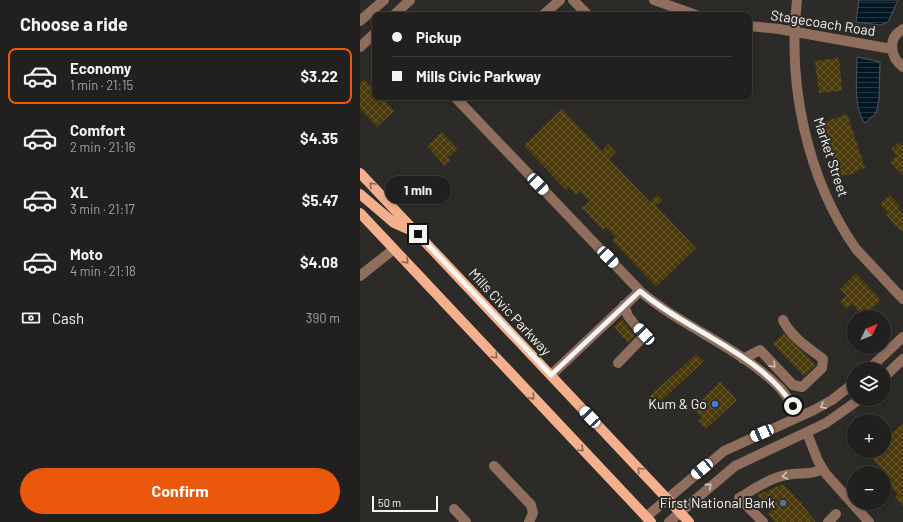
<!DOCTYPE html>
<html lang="en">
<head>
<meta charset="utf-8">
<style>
	body { margin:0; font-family:Barlow,sans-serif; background:#2a2827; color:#f1f3f6; height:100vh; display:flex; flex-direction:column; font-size:15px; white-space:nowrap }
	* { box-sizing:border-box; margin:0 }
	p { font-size:13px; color:#a2a3a4 }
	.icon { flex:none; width:22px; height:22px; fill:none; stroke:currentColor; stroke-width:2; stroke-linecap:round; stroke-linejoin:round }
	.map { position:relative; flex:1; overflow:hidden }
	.details { display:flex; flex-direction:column; background:#22201e; width:360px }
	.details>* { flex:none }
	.guide { position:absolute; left:12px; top:12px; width:380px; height:88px; border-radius:8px; box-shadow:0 2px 6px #0003,0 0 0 1px #3f3e3c; display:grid; align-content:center; height:88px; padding:0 20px; background:#22201e }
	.needle { width:26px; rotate:47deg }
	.fabs { position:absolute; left:487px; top:310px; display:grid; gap:8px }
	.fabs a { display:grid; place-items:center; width:44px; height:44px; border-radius:50%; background:#22201e; box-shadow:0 2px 6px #0003,0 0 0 1px #3f3e3c; font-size:20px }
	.scale { position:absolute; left:12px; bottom:10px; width:66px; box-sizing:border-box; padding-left:4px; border:2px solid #f5f4f1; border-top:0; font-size:11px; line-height:14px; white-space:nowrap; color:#f5f4f1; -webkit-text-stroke:3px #2d2b28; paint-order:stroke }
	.end { position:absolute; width:18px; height:18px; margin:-9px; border:5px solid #f5f4f1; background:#111; box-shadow:0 0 0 2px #111 }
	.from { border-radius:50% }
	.bubble { position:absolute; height:28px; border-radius:14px; background:#22201e; box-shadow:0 2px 6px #0003,0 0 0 1px #3f3e3c; font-size:13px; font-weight:700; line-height:28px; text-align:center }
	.car { position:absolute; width:12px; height:24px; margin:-12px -6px; border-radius:5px; box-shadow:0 0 3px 1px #0007; background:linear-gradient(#fff 24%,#345 0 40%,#fff 0 76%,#345 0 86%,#fff 0) }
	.guide b { display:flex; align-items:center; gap:14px; height:38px; font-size:15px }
	.guide b+b { border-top:1px solid #3f3e3c }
	.guide i { width:10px; height:10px; background:#f1f3f6 }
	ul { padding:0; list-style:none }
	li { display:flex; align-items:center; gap:12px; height:56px; margin:0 8px 6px; padding:0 12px; border:2px solid transparent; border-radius:8px }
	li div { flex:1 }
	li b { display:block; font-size:15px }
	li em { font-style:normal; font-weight:700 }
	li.current { border-color:#ea580c }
	li>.icon { width:36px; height:36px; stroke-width:1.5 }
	h2 { padding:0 20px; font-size:18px; line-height:48px }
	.pay { display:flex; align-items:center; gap:10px; height:44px; padding:0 20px; font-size:15px }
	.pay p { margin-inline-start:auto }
	.primary-button { display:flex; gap:8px; margin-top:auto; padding:8px 20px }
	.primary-button a { flex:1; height:46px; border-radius:24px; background:#ea580c; color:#fff; font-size:16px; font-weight:700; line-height:46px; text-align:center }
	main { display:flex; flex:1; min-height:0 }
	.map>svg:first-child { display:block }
</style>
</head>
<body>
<main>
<section class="details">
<h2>Choose a ride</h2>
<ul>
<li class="current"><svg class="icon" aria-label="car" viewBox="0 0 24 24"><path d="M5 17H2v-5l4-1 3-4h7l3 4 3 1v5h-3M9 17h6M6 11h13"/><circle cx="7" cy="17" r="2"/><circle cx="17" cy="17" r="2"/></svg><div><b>Economy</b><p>1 min · 21:15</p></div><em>$3.22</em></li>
<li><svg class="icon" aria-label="car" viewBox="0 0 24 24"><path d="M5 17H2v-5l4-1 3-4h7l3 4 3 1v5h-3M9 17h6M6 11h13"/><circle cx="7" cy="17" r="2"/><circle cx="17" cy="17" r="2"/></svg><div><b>Comfort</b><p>2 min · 21:16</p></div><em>$4.35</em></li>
<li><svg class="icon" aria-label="car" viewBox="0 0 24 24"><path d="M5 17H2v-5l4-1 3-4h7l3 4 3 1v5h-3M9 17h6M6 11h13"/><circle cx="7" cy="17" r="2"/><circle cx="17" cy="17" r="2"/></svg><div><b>XL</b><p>3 min · 21:17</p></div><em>$5.47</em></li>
<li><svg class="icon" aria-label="car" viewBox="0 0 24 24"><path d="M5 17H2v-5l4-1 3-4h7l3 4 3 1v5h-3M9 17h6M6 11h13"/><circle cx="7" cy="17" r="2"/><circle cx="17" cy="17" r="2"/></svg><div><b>Moto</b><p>4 min · 21:18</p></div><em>$4.08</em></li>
</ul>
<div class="pay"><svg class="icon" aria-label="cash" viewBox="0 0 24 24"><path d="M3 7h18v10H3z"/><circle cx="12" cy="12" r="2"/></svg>Cash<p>390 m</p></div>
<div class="primary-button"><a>Confirm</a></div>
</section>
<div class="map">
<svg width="543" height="522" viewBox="0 0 543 522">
	<defs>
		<pattern id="water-rules" width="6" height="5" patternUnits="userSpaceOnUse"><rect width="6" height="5" fill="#001623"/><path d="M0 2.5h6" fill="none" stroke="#263843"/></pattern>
		<pattern id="building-cross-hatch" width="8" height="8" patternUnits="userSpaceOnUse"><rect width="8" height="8" fill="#4b3b0b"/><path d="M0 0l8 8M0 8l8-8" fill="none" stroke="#66582f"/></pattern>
	</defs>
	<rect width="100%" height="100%" fill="#2d2b28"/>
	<path fill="url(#water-rules)" stroke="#4a5961" d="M499,0h39l-10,22 -8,3 -24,-3z
		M497,57l23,5 -1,38 -3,13 -11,10c-12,-14 -8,-48 -8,-66z"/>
	<path fill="url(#building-cross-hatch)" d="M479,58l3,33 -23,2 -4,-32z
		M4,79l11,11v7h6l13,14 -17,16 -17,-18v-26z
		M202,109l40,42 6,-7 8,8 -7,7 41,43 7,-7 6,5 -7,6 40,42 -40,39 -44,-47 3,-3 -9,-10 -3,3 -21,-22 7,-7 -9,-10 -4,4 -7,-8 -3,3 -42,-44z
		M487,114l18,54 -7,2 1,2 -19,5 -19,-54z
		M82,132l16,17 -10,9 2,2 -5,6 -18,-20z
		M539,142l4,4v29l-13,-13 7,-6 -6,-7z
		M530,195l10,11 -2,3 5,5v19l-17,-18 2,-2 -8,-9z
		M496,273l25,27 -18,16 -11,-12 -6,5 -6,-8 6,-6 -6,-6z
		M262,319l13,17 -7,7 -14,-16z
		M424,333l32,32 -12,11 -31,-32z
		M336,354l8,7 -47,44 -8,-8z
		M360,382l17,18 -31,29 -8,-8 4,-3 -9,-10z
		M543,423v83l-8,-9 3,-2 -12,-13 4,-4 -21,-23 5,-4h10v-18l4,4z
		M423,484l18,19 15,19h-41l-7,-8 3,-3 -14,-16z"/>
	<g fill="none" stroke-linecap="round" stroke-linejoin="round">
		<path stroke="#8f6e5d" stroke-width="10" d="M213,0l15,15
			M294,0l42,15
			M437,0c-10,84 10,179 59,249l47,50
			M34,15l16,-15
			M183,15l17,-15
			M0,21l24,-21
			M389,26l30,3 113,20
			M543,29c-16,9 -13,28 0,38
			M0,47l15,-14
			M95,97l185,194c42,36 99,56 139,96 8,8 14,20 20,30
			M0,276l34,-27
			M383,359l17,-9 33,35 9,2 20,-19 1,-9c-14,-11 -32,-22 -40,-39
			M258,363l26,-27 -16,-20 -4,-11
			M509,369l34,-32
			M191,375l89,-84
			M524,377l19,-18
			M447,433l11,28 8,13 43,48
			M134,466l37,39 2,8 -4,9
			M94,509l12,13
			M286,517l78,-66 90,-41 18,-10 22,-17
			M309,522l66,-56 91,-43 34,-24
			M403,522l-24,-24c15,-9 31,-20 47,-23 15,-3 22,1 37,-6
			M468,522l8,-8"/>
		<path stroke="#f4af8c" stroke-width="10" d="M0,173l329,349
			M0,194l34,29 18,8
			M0,213l291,309"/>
	</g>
	<defs><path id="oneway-chevron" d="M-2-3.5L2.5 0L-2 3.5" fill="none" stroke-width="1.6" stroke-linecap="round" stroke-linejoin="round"/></defs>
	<g stroke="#876655">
		<use href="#oneway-chevron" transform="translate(12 185) rotate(-133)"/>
		<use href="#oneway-chevron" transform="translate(46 261) rotate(47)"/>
		<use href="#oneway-chevron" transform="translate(135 356) rotate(47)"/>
		<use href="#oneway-chevron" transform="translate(172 397) rotate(48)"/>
		<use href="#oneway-chevron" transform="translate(221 449) rotate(46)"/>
		<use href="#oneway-chevron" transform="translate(280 470) rotate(-133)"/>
	</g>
	<g stroke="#d1c5bd">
		<use href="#oneway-chevron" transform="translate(413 365) rotate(47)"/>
		<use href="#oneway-chevron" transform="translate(463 406) rotate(151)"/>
		<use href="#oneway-chevron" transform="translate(425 476) rotate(167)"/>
		<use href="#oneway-chevron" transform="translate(349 486) rotate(-40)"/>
	</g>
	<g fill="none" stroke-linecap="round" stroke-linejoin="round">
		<path stroke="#f5f4f1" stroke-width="5" d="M58,234l133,141 89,-84c44,38 124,65 153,115"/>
	</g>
	<circle fill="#3f7fe0" stroke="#2d2b28" stroke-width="1.5" cx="355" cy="404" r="4"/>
	<circle fill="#5c6f8a" stroke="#2d2b28" stroke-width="1.5" cx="423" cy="503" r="4"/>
	<g text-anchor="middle" stroke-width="4" stroke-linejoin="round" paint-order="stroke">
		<g font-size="14" fill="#f5f4f1" stroke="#2d2b28">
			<text transform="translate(463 23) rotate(9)" y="5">Stagecoach Road</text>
			<text transform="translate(471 157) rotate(72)" y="5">Market Street</text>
			<text transform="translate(150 312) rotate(47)" y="5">Mills Civic Parkway</text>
		</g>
		<g font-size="14" fill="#f5f4f1" stroke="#2d2b28" text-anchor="end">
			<text x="347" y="409">Kum &amp; Go</text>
			<text x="415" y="508">First National Bank</text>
		</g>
	</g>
</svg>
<div class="fabs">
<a><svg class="needle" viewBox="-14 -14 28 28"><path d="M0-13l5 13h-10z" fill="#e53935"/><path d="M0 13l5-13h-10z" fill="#a2a3a4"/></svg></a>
<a><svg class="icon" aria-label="layers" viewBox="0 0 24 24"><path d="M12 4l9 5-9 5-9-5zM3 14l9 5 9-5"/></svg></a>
<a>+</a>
<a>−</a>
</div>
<div class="scale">50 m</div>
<i class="end from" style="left:433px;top:406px"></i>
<i class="end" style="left:58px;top:234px"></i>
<div class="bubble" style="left:25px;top:176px;width:66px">1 min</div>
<i class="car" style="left:178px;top:184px;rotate:136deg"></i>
<i class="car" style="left:248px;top:257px;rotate:136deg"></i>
<i class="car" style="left:284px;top:334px;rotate:317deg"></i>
<i class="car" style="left:230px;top:417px;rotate:317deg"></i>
<i class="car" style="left:402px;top:433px;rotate:246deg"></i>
<i class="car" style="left:342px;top:469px;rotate:230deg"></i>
<div class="guide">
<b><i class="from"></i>Pickup</b>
<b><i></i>Mills Civic Parkway</b>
</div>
</div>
</main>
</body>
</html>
